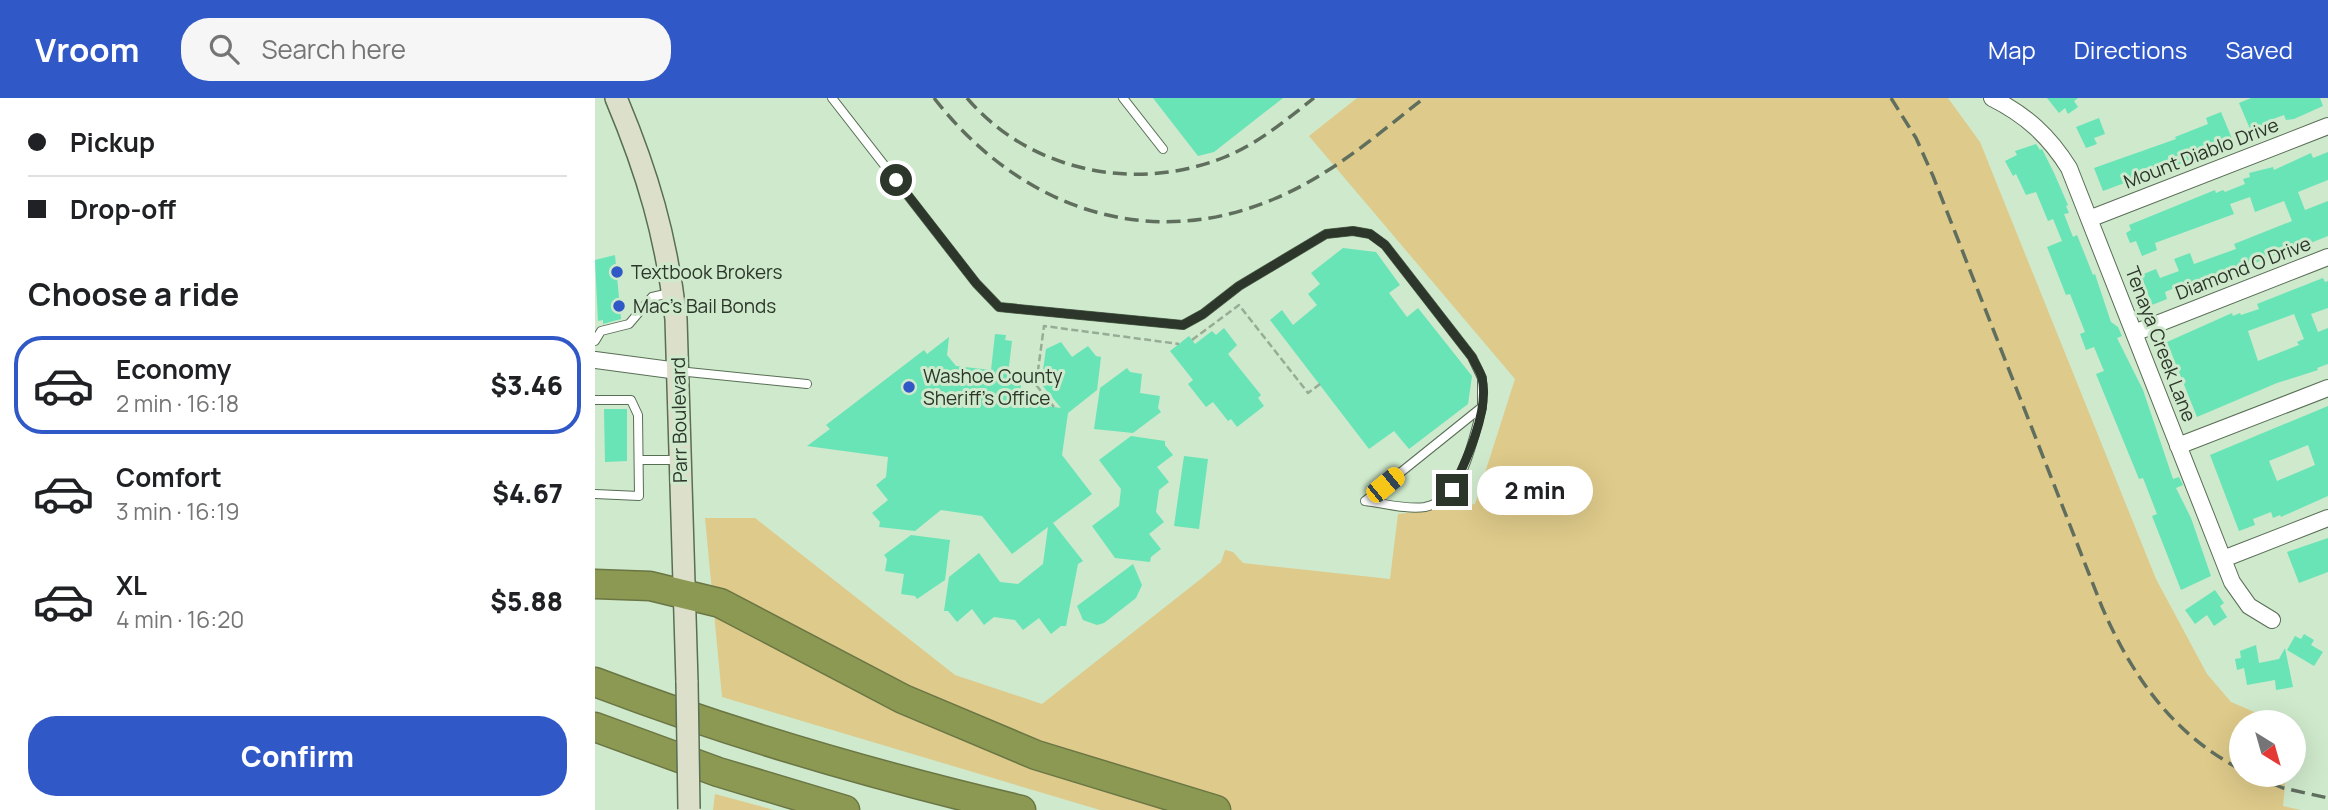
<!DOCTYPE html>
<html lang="en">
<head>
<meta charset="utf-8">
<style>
	body { margin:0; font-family:Manrope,sans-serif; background:#f6f6f6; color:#202124; height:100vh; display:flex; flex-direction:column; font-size:26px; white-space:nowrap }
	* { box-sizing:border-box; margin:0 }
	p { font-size:23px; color:#757577 }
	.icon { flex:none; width:38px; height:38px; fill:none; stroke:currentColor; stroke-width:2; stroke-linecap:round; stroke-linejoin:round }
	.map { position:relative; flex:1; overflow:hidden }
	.drawer { display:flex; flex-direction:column; background:#fff; width:595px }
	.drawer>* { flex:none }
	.hud { display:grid; align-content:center; height:154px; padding:0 28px; background:#fff }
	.needle { width:46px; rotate:143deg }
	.controls { position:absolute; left:1634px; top:612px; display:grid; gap:14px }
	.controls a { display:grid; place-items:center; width:77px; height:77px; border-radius:50%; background:#fff; box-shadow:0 7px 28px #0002; font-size:35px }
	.end { position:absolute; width:32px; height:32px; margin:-16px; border:9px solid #2c362a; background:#fff; box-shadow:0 0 0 4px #fff }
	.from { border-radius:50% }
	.bubble { position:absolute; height:49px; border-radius:24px; background:#fff; box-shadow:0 7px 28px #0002; font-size:23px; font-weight:800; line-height:49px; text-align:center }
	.car { position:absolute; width:21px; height:42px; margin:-21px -10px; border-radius:9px; box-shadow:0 0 5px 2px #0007; background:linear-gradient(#f5c518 24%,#345 0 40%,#f5c518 0 76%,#345 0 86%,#f5c518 0) }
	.hud b { display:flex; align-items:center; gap:24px; height:66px; font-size:26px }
	.hud b+b { border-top:2px solid #e0e0e0 }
	.hud i { width:18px; height:18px; background:#202124 }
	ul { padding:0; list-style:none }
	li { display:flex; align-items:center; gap:21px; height:98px; margin:0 14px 10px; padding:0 14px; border:4px solid transparent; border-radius:28px }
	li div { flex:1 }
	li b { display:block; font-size:26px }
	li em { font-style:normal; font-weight:800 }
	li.current { border-color:#3058c7 }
	li>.icon { width:63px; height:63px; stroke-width:1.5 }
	h2 { padding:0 28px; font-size:32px; line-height:84px }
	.action { display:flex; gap:14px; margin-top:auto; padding:14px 28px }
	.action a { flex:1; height:80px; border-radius:28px; background:#3058c7; color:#fff; font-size:28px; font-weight:800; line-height:80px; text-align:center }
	header { display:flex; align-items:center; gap:42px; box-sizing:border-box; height:98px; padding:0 35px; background:#3058c7; color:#fff }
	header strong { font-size:33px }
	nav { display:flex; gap:38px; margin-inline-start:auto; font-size:24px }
	.search { width:490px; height:63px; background:#f6f6f6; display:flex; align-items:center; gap:18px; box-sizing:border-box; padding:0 24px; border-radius:28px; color:#757577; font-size:26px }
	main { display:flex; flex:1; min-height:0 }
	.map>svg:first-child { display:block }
</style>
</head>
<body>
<header>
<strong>Vroom</strong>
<div class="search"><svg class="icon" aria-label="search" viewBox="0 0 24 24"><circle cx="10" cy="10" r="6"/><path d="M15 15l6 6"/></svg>Search here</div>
<nav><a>Map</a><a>Directions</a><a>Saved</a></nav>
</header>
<main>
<section class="drawer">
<div class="hud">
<b><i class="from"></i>Pickup</b>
<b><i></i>Drop-off</b>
</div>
<h2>Choose a ride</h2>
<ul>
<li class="current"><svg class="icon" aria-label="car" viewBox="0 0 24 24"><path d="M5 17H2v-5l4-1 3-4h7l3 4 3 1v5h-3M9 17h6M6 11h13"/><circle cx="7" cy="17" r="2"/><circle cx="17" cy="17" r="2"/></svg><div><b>Economy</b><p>2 min · 16:18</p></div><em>$3.46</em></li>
<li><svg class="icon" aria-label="car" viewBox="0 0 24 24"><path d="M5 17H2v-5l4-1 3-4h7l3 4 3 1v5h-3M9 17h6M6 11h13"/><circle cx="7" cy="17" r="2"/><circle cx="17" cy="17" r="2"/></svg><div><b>Comfort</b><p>3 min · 16:19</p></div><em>$4.67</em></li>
<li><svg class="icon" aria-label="car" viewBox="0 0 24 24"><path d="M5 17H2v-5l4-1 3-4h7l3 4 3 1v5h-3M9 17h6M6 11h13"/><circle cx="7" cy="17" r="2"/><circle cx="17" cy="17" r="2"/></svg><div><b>XL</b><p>4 min · 16:20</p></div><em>$5.88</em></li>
</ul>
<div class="action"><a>Confirm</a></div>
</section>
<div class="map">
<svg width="1733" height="712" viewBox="0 0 1733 712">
	<rect width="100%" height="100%" fill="#cfe9cc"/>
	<path fill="#deca8a" d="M762,0h591l32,44 176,437 51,95 24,28 49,21h-38v52h44l-3,31 18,4h-1201l-378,-113 -17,-179h50l200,157 87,29 160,-126 19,-16 4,-12 8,2 10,11 147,16 8,-65 77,-10 40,-125 -206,-243z
		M120,696l59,16h-61z"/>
	<path fill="#68e4b7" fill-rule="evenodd" d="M558,0h130l-69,54 -16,4z
		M1452,0h31l-4,3 4,6 -10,7 -3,-6 -6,5z
		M1656,0h69l3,8 -29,13 -8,1 -2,-5 -19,7 3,8 -15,6 -14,-33z
		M1626,14l12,29 -62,27 -1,-2 -67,25 -9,-23 82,-29 -1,-2 33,-13 -2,-6z
		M1504,20l6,16 -11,4 3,6 -11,4 -10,-21z
		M1441,46l4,6 2,-1 12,24 14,32 -2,1 3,7 -5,1 9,23 4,-2 16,40 2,-1 16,48 7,5 4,9 -5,2 26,52 30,89 6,-2 4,8 -7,3 15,30 20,58 -30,14 -29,-74 5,-2 -14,-36 -4,1 -43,-105 8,-3 -10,-24 -8,3 -6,-16 5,-2 -15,-38 -4,1 -19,-48 15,-6 -9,-22 -5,2 -12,-29 -10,3 -10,-21 -3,2 -8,-15 12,-6 -2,-4z
		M1733,54v28l-30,12 7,18 23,-9v35l-20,8 -1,-2 -7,2 -106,45 -1,-3 -7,3 -2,-5 -19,8 2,7 -15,6 -11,-30 15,-6 4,9 19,-7 -5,-12 16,-6 4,11 42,-15 -2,-5 58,-23 -8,-20 -29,11 -5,-15 -20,7 4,10 -79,29 2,7 -15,6 -6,-15 -6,2 -4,-10 5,-3 -2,-5 86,-35 1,3 7,-3 2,2 20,-8 -2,-5 7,-2 -1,-4 24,-6 1,3 37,-17 2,5z
		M748,150l33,4 24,33 -11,8 18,24 11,-9 54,68 -4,28 -59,45 -15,-18 -25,18 -99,-129 12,-10 11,15 24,-20 -9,-11 12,-10 -9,-11z
		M20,157l6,64 -18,5v-4l-5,1 -3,-61z
		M1728,180l2,4 3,-1v27l-17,6 7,18 10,-4v36l-11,4 1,2 -41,13 -80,34 -30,-75 65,-29 1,3 7,-3 1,2 18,-6 -2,-5zM1699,216l10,25 -7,3 2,3 -41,16 -10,-30z
		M629,230l13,17 -9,9 33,41 -3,3 6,8 -27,21 -6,-8 -3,2 -15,-19 -7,5 -18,-23 5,-4 -23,-29 19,-15 6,8 17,-13 4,4z
		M400,236l11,1 -1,5 7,1 -5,42 14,2 -2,17 42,6 -20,-24 5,-35 15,-7 11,15 16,-11 8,10 5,1 -4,33 -29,23 -6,42 30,39 -39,29 30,38 -5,3 -12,62h-5l-10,8 -12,-16 -16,12 -8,-10 -21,-3 -10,8 -12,-16 -15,13 -9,-11h-4l5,-34 30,-24 21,29 18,2 25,-20 5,-37 -36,27 -30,-38 -41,-6 -26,21 -36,-4 1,-5 -8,-9 16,-13 -12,-15 10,-8 2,-20 -81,-11 23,-17 -4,-4 98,-75 3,4 22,-17 -2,18 9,11 35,4z
		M532,270l3,4 12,2 -2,19 20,3 -2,12 3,4 -28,21 -39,-4 6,-41z
		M1733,308v90l-47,21 -1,-2 -7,3 -2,-6 -18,7 2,6 -16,6 -29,-76zM1713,347l7,20 -38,16 -8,-20z
		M9,311h23v52l-22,1z
		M536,338l34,5v4l8,10 -16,12 12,15 -10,8 -3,22 8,10 -15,12 12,15 -10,8 -1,5 -35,-4 -23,-32 27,-20 2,-17 -22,-29z
		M589,358l24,3 -9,70 -25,-3z
		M316,437l39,5 -5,40 -28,19 -2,-3 -14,-2 3,-20 -19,-3 2,-12 -3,-4z
		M1733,440v34l-29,11 -12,-31z
		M538,466l9,21 -6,13 -32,25 -7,2 -14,-5 -6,-14z
		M1620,492l9,13 -4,3 7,11 -13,9 -7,-11 -12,9 -10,-14z
		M1709,536l10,6 -3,5 12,7 -9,14 -27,-16 8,-14 6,3z
		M1661,547l3,18 20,-4 6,-11 8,39 -17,3 -1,-10 -28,5 -3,-17 -7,2 -2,-11 6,-1 -1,-7z"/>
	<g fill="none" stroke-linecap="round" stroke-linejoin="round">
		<g stroke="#586e55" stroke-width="10">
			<path id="service" d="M237,0l144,185 23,24 184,18 20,-11 36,-28 87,-52 27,-3 17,3 15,11 87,112 10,21v29l-117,94
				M528,0l40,51
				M0,243l6,-10 28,-7 23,-27 18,-4
				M83,273l129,13
				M0,302h36l7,15 1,81 -44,-2
				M44,362h39
				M770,403c18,2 42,9 60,6 39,-8 47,-67 57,-99"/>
		</g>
		<g stroke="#586e55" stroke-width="18">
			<path id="minor" d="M1397,0c34,17 57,38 77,70l163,414 17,24 23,14
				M1494,121l239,-93
				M1539,235l194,-76
				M0,262l83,11
				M1583,348l150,-58
				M1628,461l105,-41"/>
		</g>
		<g stroke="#586e55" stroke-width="24">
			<path id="secondary" d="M21,0c32,76 50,138 60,221l11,363"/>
		</g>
		<g stroke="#6a7644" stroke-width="31">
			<path id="motorway" d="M0,486l55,2 70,17 183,96 133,56 180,55
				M0,584c139,53 281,94 426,128
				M0,629l123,45 127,38"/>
		</g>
		<path stroke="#97ac95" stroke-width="2.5" stroke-dasharray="7 3.5" stroke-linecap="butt" d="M597,242l47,-35 69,88 12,-9
			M459,309l-18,-22 8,-59 135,18"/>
		<use href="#service" stroke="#fff" stroke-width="8"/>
		<use href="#minor" stroke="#fff" stroke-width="16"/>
		<use href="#secondary" stroke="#dce0cb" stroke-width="21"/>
		<use href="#motorway" stroke="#8c9952" stroke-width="28"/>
		<path stroke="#606f5d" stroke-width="3.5" stroke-dasharray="14 7" stroke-linecap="butt" d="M339,0c83,107 210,156 340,101 56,-23 103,-64 150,-101
			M372,0c63,74 169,95 258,59 34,-14 61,-37 89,-59
			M1296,0l25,40 17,38 169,431c30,69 71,128 140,163
			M1657,677l31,13 45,10"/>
		<g stroke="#586e55" stroke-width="24" stroke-linecap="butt">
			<path id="secondary-bridge" d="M92,584l2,127"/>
		</g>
		<use href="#secondary-bridge" stroke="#dce0cb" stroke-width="21"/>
	</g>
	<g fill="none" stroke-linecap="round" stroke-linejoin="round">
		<path stroke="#2c362a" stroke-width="9" d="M301,82l80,103 23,24 184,18 20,-11 36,-28 87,-52 27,-3 17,3 15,11 87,112c3,7 8,14 10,21 8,32 -16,83 -30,112"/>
	</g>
	<g fill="#3058c7" stroke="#cfe9cc" stroke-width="2.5">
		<circle cx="22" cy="174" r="7"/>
		<circle cx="24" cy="208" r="7"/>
		<circle cx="314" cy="289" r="7"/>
	</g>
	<g text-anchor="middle" stroke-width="6" stroke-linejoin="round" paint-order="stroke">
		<g font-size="19" fill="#2c362a" stroke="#cfe9cc">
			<text transform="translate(1606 55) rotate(-21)" y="7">Mount Diablo Drive</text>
			<text transform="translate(1648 170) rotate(-21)" y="7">Diamond O Drive</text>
			<text transform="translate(1566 246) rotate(69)" y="7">Tenaya Creek Lane</text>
			<text transform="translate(84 322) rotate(-91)" y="7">Parr Boulevard</text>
		</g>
		<g font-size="19" fill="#2c362a" stroke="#cfe9cc" text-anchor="start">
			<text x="36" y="181">Textbook Brokers</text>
			<text x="38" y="215">Mac's Bail Bonds</text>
			<text x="328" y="285">Washoe County<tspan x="328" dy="22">Sheriff's Office</tspan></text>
		</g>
	</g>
</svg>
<div class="controls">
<a><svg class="needle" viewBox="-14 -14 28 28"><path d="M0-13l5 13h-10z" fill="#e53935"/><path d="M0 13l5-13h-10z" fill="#757577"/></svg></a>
</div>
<i class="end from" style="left:301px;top:82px"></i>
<i class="end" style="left:857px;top:392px"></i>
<div class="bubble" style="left:882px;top:368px;width:116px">2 min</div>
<i class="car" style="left:790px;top:387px;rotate:51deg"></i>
</div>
</main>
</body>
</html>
